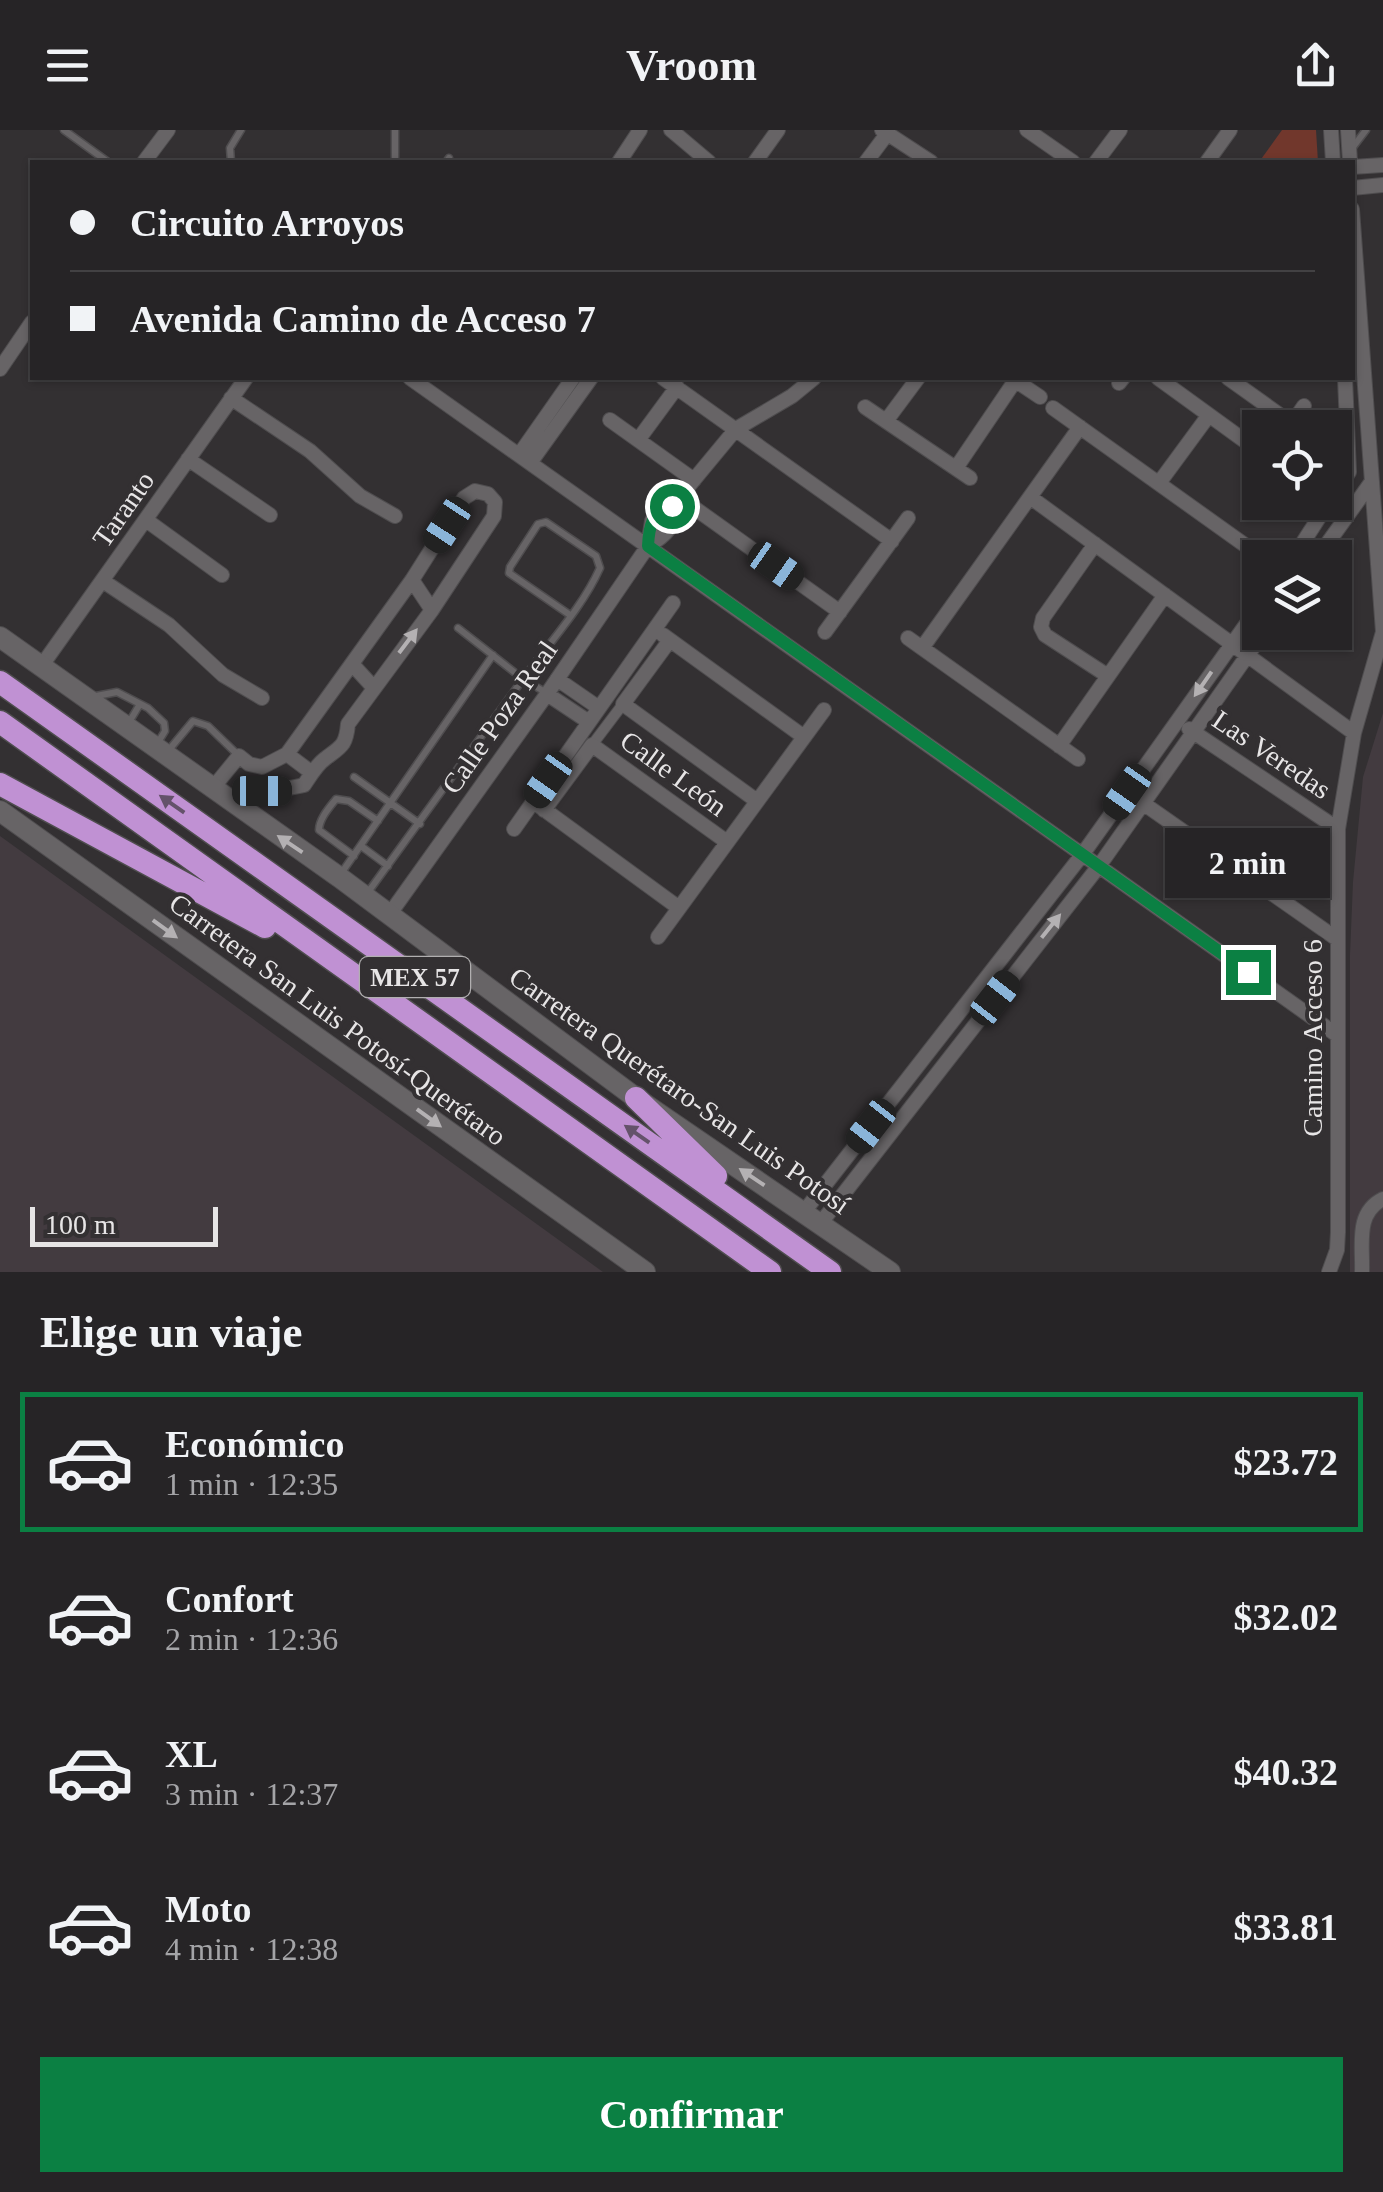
<!DOCTYPE html>
<html lang="es">
<head>
<meta charset="utf-8">
<style>
	body { margin:0; font-family:"Times New Roman",serif; background:#323032; color:#f1f3f6; height:100vh; display:flex; flex-direction:column; font-size:38px; white-space:nowrap }
	* { box-sizing:border-box; margin:0 }
	p { font-size:32px; color:#a4a4a7 }
	.icon { flex:none; width:55px; height:55px; fill:none; stroke:currentColor; stroke-width:2; stroke-linecap:round; stroke-linejoin:round }
	.map { position:relative; height:1142px; overflow:hidden }
	.side { display:flex; flex-direction:column; background:#262426; flex:1 }
	.side>* { flex:none }
	.guide { position:absolute; left:30px; top:30px; width:1325px; height:220px; border-radius:0px; box-shadow:0 2px 8px #0004,0 0 0 2px #424143; display:grid; align-content:center; height:220px; padding:0 40px; background:#262426 }
	.fabs { position:absolute; left:1242px; top:280px; display:grid; gap:20px }
	.fabs a { display:grid; place-items:center; width:110px; height:110px; border-radius:0px; background:#262426; box-shadow:0 2px 8px #0004,0 0 0 2px #424143; font-size:50px }
	.scale { position:absolute; left:30px; bottom:25px; width:188px; box-sizing:border-box; padding-left:10px; border:5px solid #e7e5e6; border-top:0; font-size:28px; line-height:35px; white-space:nowrap; color:#e7e5e6; -webkit-text-stroke:8px #333032; paint-order:stroke }
	.end { position:absolute; width:45px; height:45px; margin:-22px; border:12px solid #0b8043; background:#fff; box-shadow:0 0 0 5px #fff }
	.from { border-radius:50% }
	.bubble { position:absolute; height:70px; border-radius:0px; background:#262426; box-shadow:0 2px 8px #0004,0 0 0 2px #424143; font-size:32px; font-weight:700; line-height:70px; text-align:center }
	.car { position:absolute; width:30px; height:60px; margin:-30px -15px; border-radius:12px; box-shadow:0 0 8px 2px #0007; background:linear-gradient(#222 24%,#8ab4d8 0 40%,#222 0 76%,#8ab4d8 0 86%,#222 0) }
	.guide b { display:flex; align-items:center; gap:35px; height:95px; font-size:38px }
	.guide b+b { border-top:2px solid #424143 }
	.guide i { width:25px; height:25px; background:#f1f3f6 }
	ul { padding:0; list-style:none }
	li { display:flex; align-items:center; gap:30px; height:140px; margin:0 20px 15px; padding:0 20px; border:5px solid transparent; border-radius:0px }
	li div { flex:1 }
	li b { display:block; font-size:38px }
	li em { font-style:normal; font-weight:700 }
	li.selected { border-color:#0b8043 }
	li>.icon { width:90px; height:90px; stroke-width:1.5 }
	h2 { padding:0 40px; font-size:45px; line-height:120px }
	.button { display:flex; gap:20px; margin-top:auto; padding:20px 40px }
	.button a { flex:1; height:115px; border-radius:0px; background:#0b8043; color:#fff; font-size:40px; font-weight:700; line-height:115px; text-align:center }
	header { display:flex; justify-content:space-between; align-items:center; height:130px; padding:0 40px; background:#262426; font-size:45px; font-weight:700 }
	.map>svg:first-child { display:block }
</style>
</head>
<body>
<header><svg class="icon" aria-label="menu" viewBox="0 0 24 24"><path d="M4 6h16M4 12h16M4 18h16"/></svg>Vroom<svg class="icon" aria-label="share" viewBox="0 0 24 24"><path d="M12 15V3M7 8l5-5 5 5M5 13v7h14v-7"/></svg></header>
<div class="map">
<svg width="1383" height="1142" viewBox="0 0 1383 1142">
	<rect width="100%" height="100%" fill="#333032"/>
	<path fill="#433b40" d="M1383,583v559h-33v-317l3,-73 10,-105z
		M0,706l603,436h-603z"/>
	<path fill="#71372c" d="M1282,0h34l2,32h-59z"/>
	<g fill="none" stroke-linecap="round" stroke-linejoin="round">
		<g stroke="#4f4d4f" stroke-width="9">
			<path id="service" d="M64,0l44,32
				M395,0v32
				M1353,17l13,-17
				M231,32l-1,-14 11,-18
				M446,32l3,-4
				M545,562l-22,-13c26,-36 59,-71 77,-111l-4,-12 -50,-34 -8,2 -28,43 -1,6 61,42
				M91,567l26,-5 31,16 16,15 1,8 -8,13
				M128,594l12,-20
				M168,621l25,-30 15,5 30,29
				M354,647l66,47
				M361,716l27,20
				M354,726l-35,-26c0,-11 10,-22 17,-31l13,2 29,20
				M340,745l153,-220
				M366,765l157,-216 -65,-51"/>
		</g>
		<g stroke="#4f4d4f" stroke-width="12">
			<path id="pedestrian" d="M592,615l31,-41"/>
		</g>
		<g stroke="#4f4d4f" stroke-width="16">
			<path id="minor" d="M671,0l38,32
				M882,0l49,32
				M1027,0l46,32
				M1331,0l2,32
				M1348,0l2,32
				M144,32l24,-32
				M619,32l21,-32
				M755,32l23,-32
				M866,32l21,-28
				M1096,32l24,-32
				M1207,32l23,-32
				M1352,37l31,-2
				M1352,58l31,-3
				M0,239l32,-47
				M410,248l927,657
				M663,248l229,163
				M1012,248l28,19
				M1158,248l102,74
				M1228,248l63,45
				M1345,248l4,94
				M1119,253l4,-5
				M231,268l79,53 50,45 35,20
				M865,277l105,71
				M1053,278l210,150
				M610,290l84,60
				M886,291l32,-43
				M1289,298l15,-22
				M638,310l39,-53
				M519,325l54,-77
				M188,329l82,56
				M530,333l61,-85
				M956,338l61,-90
				M1255,345l5,-7
				M1159,353l50,-68
				M1335,364l14,-22
				M679,367l161,115
				M1030,367l324,236
				M146,390l76,55
				M1095,414l-52,74 -2,9 4,8 63,41
				M648,416l4,-25 5,-8 16,-8 63,-76 56,-33 22,-18
				M1293,428l36,-56
				M1317,428l53,-74
				M412,450l20,30
				M103,451l66,44 54,50 39,23
				M825,502l83,-114
				M663,505l141,102
				M908,508l170,121
				M670,510l-47,64 134,97
				M922,518l158,-221
				M352,534l22,24
				M40,538l206,-290
				M557,549l42,29
				M547,564l42,28
				M1189,599l149,100
				M1059,616l106,-151
				M287,624l25,19
				M212,659l27,-33 10,8 13,3 25,-13 125,-174 52,-82 11,-7 13,3 7,8 -1,14 -62,94 -84,114c-2,21 -6,22 -22,34 -9,6 -16,18 -22,27 -28,7 -44,2 -66,23
				M1127,662l210,147
				M538,675l141,103
				M544,680l48,-65 135,97
				M514,699l159,-226
				M389,785l158,-221 101,-148c17,-10 28,-19 25,-41
				M658,807l166,-227
				M803,1083l279,-358 178,-250
				M820,1094l279,-358 165,-234
				M1329,1142l8,-22 1,-18v-403l16,-96 29,-101 -31,-423
				M1362,1142c1,-28 -7,-59 21,-73"/>
		</g>
		<g stroke="#4f4d4f" stroke-width="22">
			<path id="secondary" d="M0,507l339,240 297,221 254,174
				M0,681l645,461"/>
		</g>
		<g stroke="#4f4d4f" stroke-width="25">
			<path id="trunk" d="M0,552l830,590
				M0,592l770,550
				M0,654l265,143
				M636,968l80,78"/>
		</g>
		<use href="#service" stroke="#676466" stroke-width="6"/>
		<use href="#pedestrian" stroke="#676466" stroke-width="10"/>
		<use href="#minor" stroke="#676466" stroke-width="14"/>
		<use href="#secondary" stroke="#676466" stroke-width="20"/>
		<use href="#trunk" stroke="#c091d3" stroke-width="22"/>
	</g>
	<defs><path id="oneway-solid" d="M-6-.8H1V-3.2L6.5 0L1 3.2V.8H-6Z" transform="scale(2.5)"/></defs>
	<g fill="#b4b1b3">
		<use href="#oneway-solid" transform="translate(408 511) rotate(-53)"/>
		<use href="#oneway-solid" transform="translate(1203 554) rotate(125)"/>
		<use href="#oneway-solid" transform="translate(290 714) rotate(-146)"/>
		<use href="#oneway-solid" transform="translate(1051 796) rotate(-51)"/>
		<use href="#oneway-solid" transform="translate(165 799) rotate(36)"/>
		<use href="#oneway-solid" transform="translate(429 988) rotate(36)"/>
		<use href="#oneway-solid" transform="translate(752 1047) rotate(-146)"/>
	</g>
	<g fill="#64526a">
		<use href="#oneway-solid" transform="translate(172 674) rotate(-145)"/>
		<use href="#oneway-solid" transform="translate(637 1004) rotate(-145)"/>
	</g>
	<g fill="none" stroke-linecap="round" stroke-linejoin="round">
		<path stroke="#0b8043" stroke-width="12" d="M672,376c-20,6 -23,20 -24,40l600,426"/>
	</g>
	<g text-anchor="middle" stroke-width="8" stroke-linejoin="round" paint-order="stroke">
		<rect fill="#333032" stroke="#b1afb0" stroke-width="2.5" x="360" y="827" width="110" height="40" rx="8"/>
		<g font-size="25" font-weight="bold" fill="#e7e5e6">
			<text x="415" y="856">MEX 57</text>
		</g>
		<g font-size="28" fill="#e7e5e6" stroke="#333032">
			<text transform="translate(123 379) rotate(-55)" y="10">Taranto</text>
			<text transform="translate(499 587) rotate(-55)" y="10">Calle Poza Real</text>
			<text transform="translate(1272 624) rotate(34)" y="10">Las Veredas</text>
			<text transform="translate(674 643) rotate(36)" y="10">Calle León</text>
			<text transform="translate(338 889) rotate(36)" y="10">Carretera San Luis Potosí-Querétaro</text>
			<text transform="translate(1312 908) rotate(-90)" y="10">Camino Acceso 6</text>
			<text transform="translate(680 960) rotate(35)" y="10">Carretera Querétaro-San Luis Potosí</text>
		</g>
	</g>
</svg>
<div class="fabs">
<a><svg class="icon" aria-label="locate" viewBox="0 0 24 24"><circle cx="12" cy="12" r="6"/><path d="M12 2v4M12 18v4M2 12h4M18 12h4"/></svg></a>
<a><svg class="icon" aria-label="layers" viewBox="0 0 24 24"><path d="M12 4l9 5-9 5-9-5zM3 14l9 5 9-5"/></svg></a>
</div>
<div class="scale">100 m</div>
<i class="end from" style="left:672px;top:376px"></i>
<i class="end" style="left:1248px;top:842px"></i>
<div class="bubble" style="left:1165px;top:698px;width:165px">2 min</div>
<i class="car" style="left:447px;top:395px;rotate:213deg"></i>
<i class="car" style="left:776px;top:436px;rotate:125deg"></i>
<i class="car" style="left:548px;top:650px;rotate:215deg"></i>
<i class="car" style="left:262px;top:661px;rotate:90deg"></i>
<i class="car" style="left:1127px;top:662px;rotate:215deg"></i>
<i class="car" style="left:995px;top:868px;rotate:38deg"></i>
<i class="car" style="left:871px;top:996px;rotate:218deg"></i>
<div class="guide">
<b><i class="from"></i>Circuito Arroyos</b>
<b><i></i>Avenida Camino de Acceso 7</b>
</div>
</div>
<section class="side">
<h2>Elige un viaje</h2>
<ul>
<li class="selected"><svg class="icon" aria-label="car" viewBox="0 0 24 24"><path d="M5 17H2v-5l4-1 3-4h7l3 4 3 1v5h-3M9 17h6M6 11h13"/><circle cx="7" cy="17" r="2"/><circle cx="17" cy="17" r="2"/></svg><div><b>Económico</b><p>1 min · 12:35</p></div><em>$23.72</em></li>
<li><svg class="icon" aria-label="car" viewBox="0 0 24 24"><path d="M5 17H2v-5l4-1 3-4h7l3 4 3 1v5h-3M9 17h6M6 11h13"/><circle cx="7" cy="17" r="2"/><circle cx="17" cy="17" r="2"/></svg><div><b>Confort</b><p>2 min · 12:36</p></div><em>$32.02</em></li>
<li><svg class="icon" aria-label="car" viewBox="0 0 24 24"><path d="M5 17H2v-5l4-1 3-4h7l3 4 3 1v5h-3M9 17h6M6 11h13"/><circle cx="7" cy="17" r="2"/><circle cx="17" cy="17" r="2"/></svg><div><b>XL</b><p>3 min · 12:37</p></div><em>$40.32</em></li>
<li><svg class="icon" aria-label="car" viewBox="0 0 24 24"><path d="M5 17H2v-5l4-1 3-4h7l3 4 3 1v5h-3M9 17h6M6 11h13"/><circle cx="7" cy="17" r="2"/><circle cx="17" cy="17" r="2"/></svg><div><b>Moto</b><p>4 min · 12:38</p></div><em>$33.81</em></li>
</ul>
<div class="button"><a>Confirmar</a></div>
</section>
</body>
</html>
